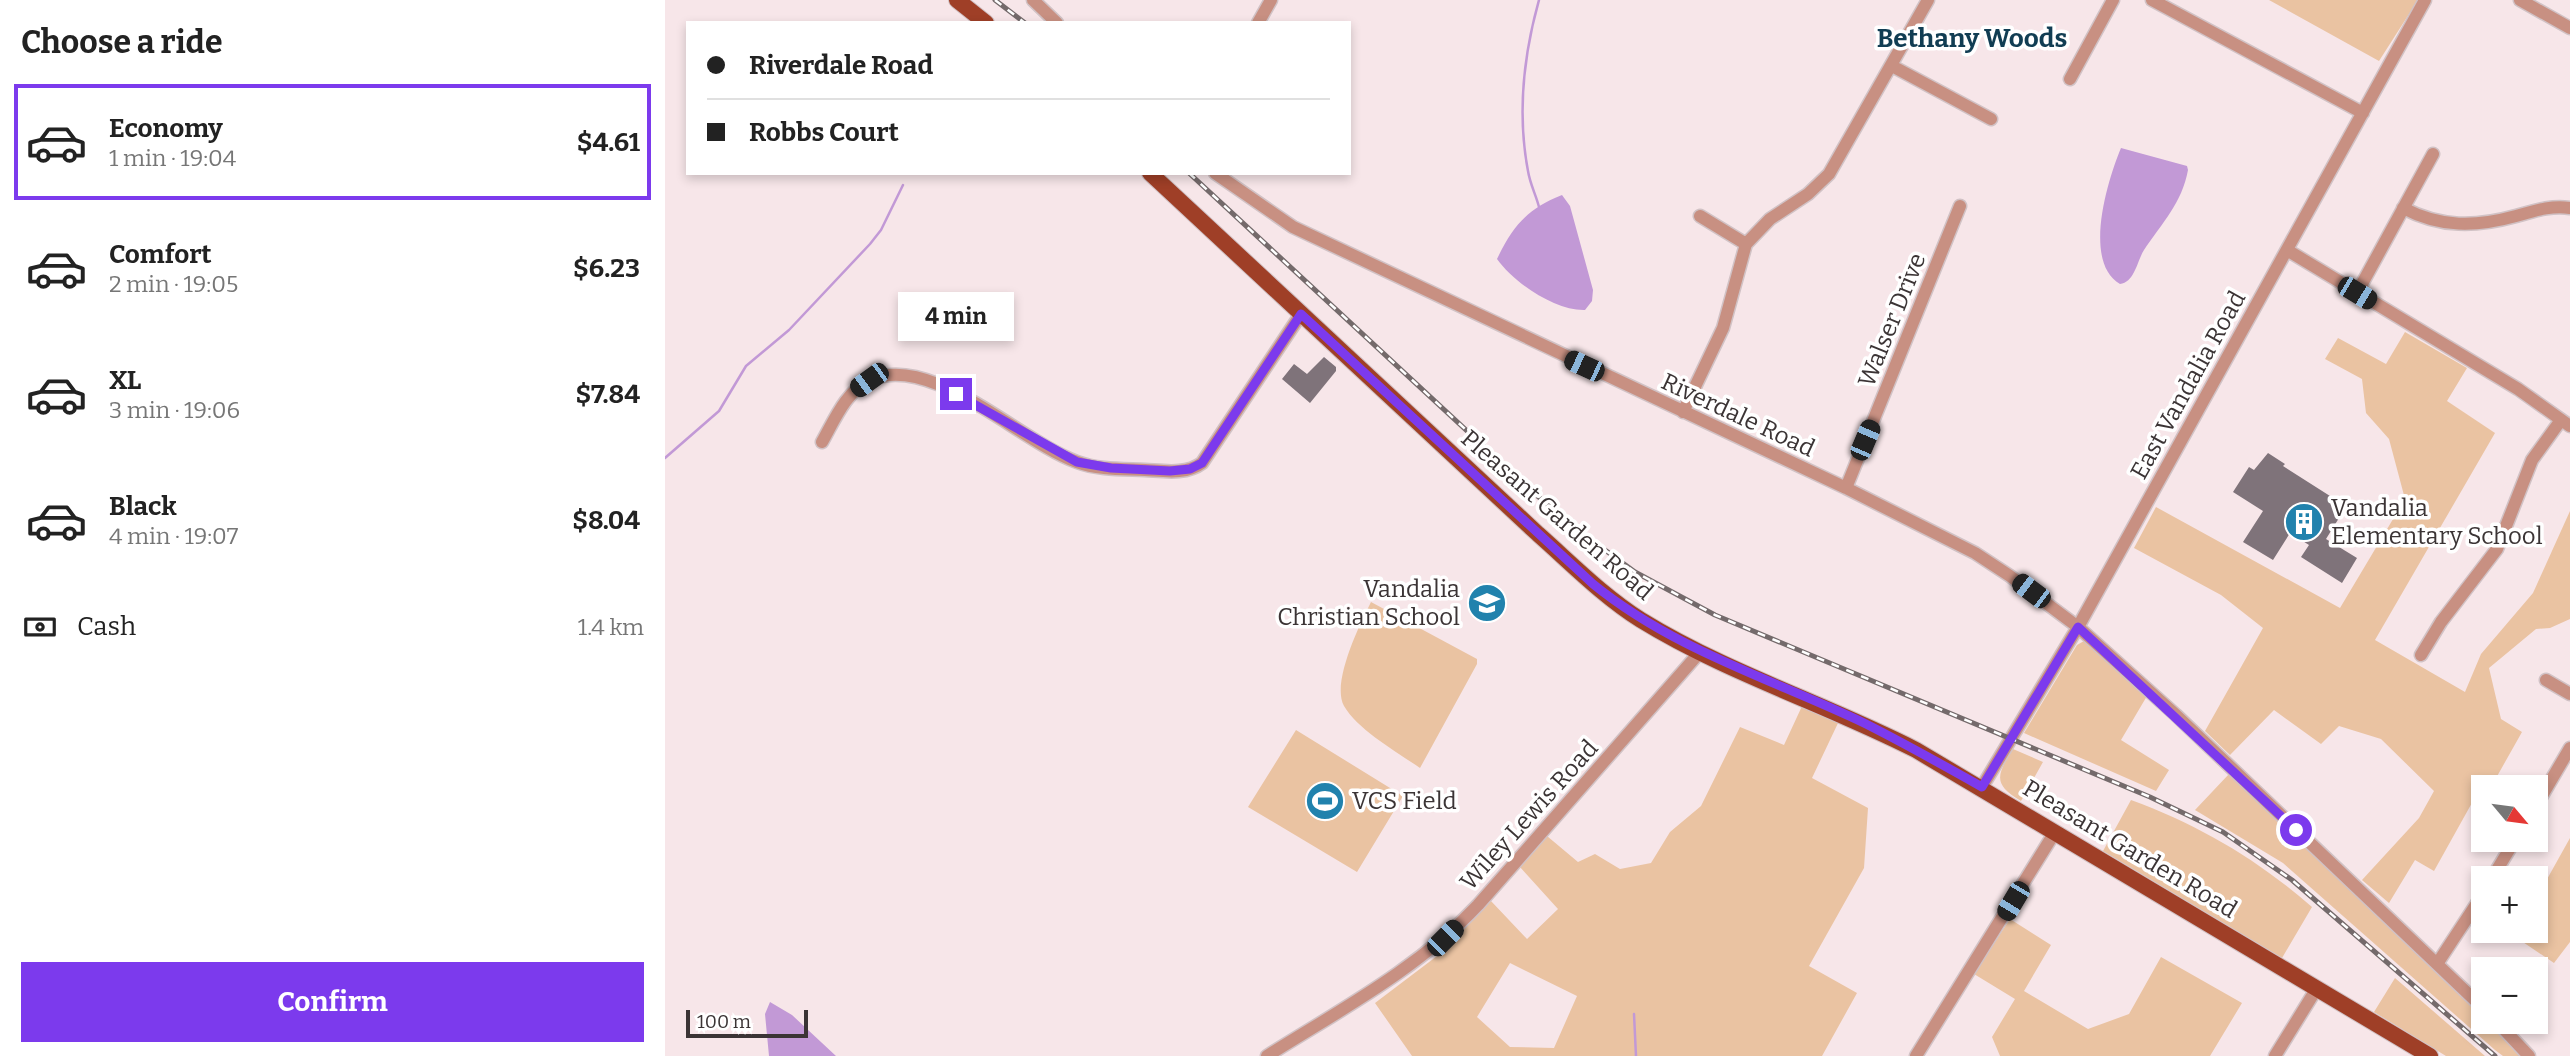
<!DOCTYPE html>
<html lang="en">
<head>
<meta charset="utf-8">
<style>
	body { margin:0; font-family:Bitter,serif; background:#f2f2f2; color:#222; height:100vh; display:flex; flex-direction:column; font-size:26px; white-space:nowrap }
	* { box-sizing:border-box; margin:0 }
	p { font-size:23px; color:#767676 }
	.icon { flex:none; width:38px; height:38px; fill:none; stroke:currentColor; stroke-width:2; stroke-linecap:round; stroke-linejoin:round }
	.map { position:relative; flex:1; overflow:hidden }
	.sheet { display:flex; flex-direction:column; background:#fff; width:665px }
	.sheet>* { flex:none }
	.hud { position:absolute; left:21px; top:21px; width:665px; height:154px; border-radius:0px; box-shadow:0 4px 10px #0003; display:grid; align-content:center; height:154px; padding:0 21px; background:#fff }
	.needle { width:46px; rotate:119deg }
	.buttons { position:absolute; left:1806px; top:775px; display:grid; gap:14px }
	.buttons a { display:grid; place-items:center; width:77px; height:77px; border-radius:0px; background:#fff; box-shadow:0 4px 10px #0003; font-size:35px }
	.scale { position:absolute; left:21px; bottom:18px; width:122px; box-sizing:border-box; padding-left:7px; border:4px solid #3b3435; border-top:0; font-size:19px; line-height:24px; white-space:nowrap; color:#3b3435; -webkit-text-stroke:5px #fff; paint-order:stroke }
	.end { position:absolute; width:32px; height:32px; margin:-16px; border:9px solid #7c3aed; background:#fff; box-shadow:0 0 0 4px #fff }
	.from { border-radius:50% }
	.bubble { position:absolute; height:49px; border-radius:0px; background:#fff; box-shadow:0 4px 10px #0003; font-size:23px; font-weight:700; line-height:49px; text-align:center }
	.car { position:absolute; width:21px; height:42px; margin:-21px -10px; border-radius:9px; box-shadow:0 0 5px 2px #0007; background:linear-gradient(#222 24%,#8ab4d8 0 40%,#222 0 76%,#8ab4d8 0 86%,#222 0) }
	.hud b { display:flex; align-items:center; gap:24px; height:66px; font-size:26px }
	.hud b+b { border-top:2px solid #e0e0e0 }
	.hud i { width:18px; height:18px; background:#222 }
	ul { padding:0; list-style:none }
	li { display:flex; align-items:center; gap:21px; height:116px; margin:0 14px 10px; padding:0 7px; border:4px solid transparent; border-radius:0px }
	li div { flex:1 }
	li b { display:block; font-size:26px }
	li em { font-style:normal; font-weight:700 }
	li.current { border-color:#7c3aed }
	li>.icon { width:63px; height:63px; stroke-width:1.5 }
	h2 { padding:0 21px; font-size:32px; line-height:84px }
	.pay { display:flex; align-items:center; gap:18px; height:77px; padding:0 21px; font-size:26px }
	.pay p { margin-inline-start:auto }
	.primary-button { display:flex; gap:14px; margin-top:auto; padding:14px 21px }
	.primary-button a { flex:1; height:80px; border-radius:0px; background:#7c3aed; color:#fff; font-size:28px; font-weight:700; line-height:80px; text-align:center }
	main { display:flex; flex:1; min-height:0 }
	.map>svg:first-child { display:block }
</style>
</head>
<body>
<main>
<section class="sheet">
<h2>Choose a ride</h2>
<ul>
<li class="current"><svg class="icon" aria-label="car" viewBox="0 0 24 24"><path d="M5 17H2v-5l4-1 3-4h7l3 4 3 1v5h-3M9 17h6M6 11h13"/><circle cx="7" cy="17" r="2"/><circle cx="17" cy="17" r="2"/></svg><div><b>Economy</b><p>1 min · 19:04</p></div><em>$4.61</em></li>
<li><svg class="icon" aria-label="car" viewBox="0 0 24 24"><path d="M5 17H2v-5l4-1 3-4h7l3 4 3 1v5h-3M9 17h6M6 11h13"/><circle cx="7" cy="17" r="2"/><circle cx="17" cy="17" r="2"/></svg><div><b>Comfort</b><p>2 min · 19:05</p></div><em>$6.23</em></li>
<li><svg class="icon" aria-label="car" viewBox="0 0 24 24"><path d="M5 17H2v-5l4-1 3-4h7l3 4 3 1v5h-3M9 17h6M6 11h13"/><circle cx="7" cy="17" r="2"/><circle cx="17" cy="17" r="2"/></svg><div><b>XL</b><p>3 min · 19:06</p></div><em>$7.84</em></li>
<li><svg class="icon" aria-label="car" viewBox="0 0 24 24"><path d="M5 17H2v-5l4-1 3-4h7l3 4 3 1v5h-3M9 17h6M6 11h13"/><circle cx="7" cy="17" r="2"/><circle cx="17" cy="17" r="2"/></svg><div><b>Black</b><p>4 min · 19:07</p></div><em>$8.04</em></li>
</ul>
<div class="pay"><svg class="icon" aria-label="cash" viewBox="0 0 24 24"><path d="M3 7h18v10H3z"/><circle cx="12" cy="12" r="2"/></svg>Cash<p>1.4 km</p></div>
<div class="primary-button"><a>Confirm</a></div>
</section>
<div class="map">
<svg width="1905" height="1056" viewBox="0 0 1905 1056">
	<rect width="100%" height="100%" fill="#f7e6e9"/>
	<path fill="#eac3a2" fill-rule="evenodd" d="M1604,0h149l-39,61z
		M1740,332l62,36 -20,33 48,32 -120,207 90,52 16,-38 52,-61 37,-82v108l-20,9 -14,1 -47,39 12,51 21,13 -31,55 -8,1 -2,17 -8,-4 -39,70 -19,-11 -26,43 -27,-23 57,-62 15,-27 -53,-52 -42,-13 -18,18 -47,-34 -44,45 -25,-24 58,-103 -42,-33 -87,-47 22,-41 184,101 65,-109 -16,-60 -23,-26 -4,-34 -37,-20 13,-21 48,26z
		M706,602l106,57v5l-57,104c-23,-16 -62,-38 -76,-62 -13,-23 16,-82 27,-104z
		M1419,641l8,3 55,52 -26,44 48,30 -13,21 -132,-58 53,-88z
		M1138,704l36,17 -27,57 56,30 -4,60 -55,98 48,27 -35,63h-410l-37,-53 66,-50 50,-52 36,38 31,-30 -38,-42 27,-31 31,26 17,-8 25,15 31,-6 19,-31 31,-26 39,-79 44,18zM845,963l67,33 -23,52 -44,-1 -33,-30z
		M631,730l107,66 -46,76 -109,-65z
		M1348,749l30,13 -22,39c-29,-17 -24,-26 -8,-52z
		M1564,774l254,243v5h5l34,34h-19l-8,-6 -212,-187 -88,-53z
		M1466,800c68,25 126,59 181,107l-30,51 -179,-107z
		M1905,838v104l-16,21 -40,-27 3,-5h19v-32z
		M1345,919l41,26 -27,46 64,38 41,-15 32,-57 81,46 -32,53h-210l-8,-19 23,-38 -41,-25z
		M1730,978l90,78h-39l-72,-44z"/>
	<path fill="#c299d6" d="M1456,148l66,18 1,4c-6,33 -26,53 -44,80 -7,11 -9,32 -24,34 -38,-22 -12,-105 1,-136z
		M897,195l8,11 23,84 -1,11 -7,9c-29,1 -71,-27 -88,-51 16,-33 30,-50 65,-64z
		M105,1002l22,13 44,41h-67l-4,-42z"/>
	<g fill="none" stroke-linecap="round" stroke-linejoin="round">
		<path stroke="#c299d6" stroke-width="2.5" d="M874,207c-3,-12 -9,-23 -11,-36 -11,-58 -5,-114 11,-171
			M0,458l54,-47 27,-45 43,-36 81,-86 11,-14 22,-45
			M969,1014l2,42"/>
	</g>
	<path fill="#7f737a" d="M659,357l12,10v4l-26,32 -28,-24 12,-15 13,10z
		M1603,453l17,11 -2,2 58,37 -7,11 5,4 -13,21 31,19 -15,25 -41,-26 8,-12 -19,-12 -17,27 -30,-18 20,-31 -30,-19 16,-25 5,3z"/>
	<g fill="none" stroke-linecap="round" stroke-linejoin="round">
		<g stroke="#d1c2c5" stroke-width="15">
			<path id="minor" d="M368,0l24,23
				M1487,0l211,113
				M1855,0l50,28
				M593,23l13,-23
				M1227,66l99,53
				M1405,79l43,-79
				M550,173l78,54 553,261 129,65 35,23 68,51 98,88 307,293
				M1738,208c38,20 73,19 113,8 18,-5 35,-11 54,-8
				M1035,216l46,28
				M1622,250l231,139 52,37
				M1692,293l76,-139
				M1018,412l40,-84 23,-84 24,-25 38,-25 21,-20 99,-174
				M157,442c12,-21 24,-51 48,-62 61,-28 149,61 207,82 21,8 46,7 68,8 19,1 41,5 57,-7l99,-149
				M1181,488l114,-282
				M1756,655l20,-33 56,-73 35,-89 29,-40
				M1881,680l24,14
				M1317,787l96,-160 347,-627
				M1871,806l34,-58
				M1827,878l23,-38
				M1772,964l46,-70
				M1832,1022l32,34
				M602,1056c73,-46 151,-87 211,-151l222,-253
				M1251,1056l139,-224
				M1610,1056l42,-68"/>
		</g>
		<g stroke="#d1c2c5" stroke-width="18">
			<path id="major" d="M292,0l29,23
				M485,173l388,361c34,30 65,62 103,86 86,53 185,84 275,130l514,306"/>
		</g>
		<use href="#minor" stroke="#c89082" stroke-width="12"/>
		<use href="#major" stroke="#9f3f27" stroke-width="16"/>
		<g stroke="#746a6b" stroke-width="5">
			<path id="rail" d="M330,0l30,23
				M524,173l345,320 41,35 60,44 80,43 435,182 73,35 69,48 203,176"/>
		</g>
		<use href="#rail" stroke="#fff" stroke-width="2.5" stroke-dasharray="8" stroke-linecap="butt"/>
	</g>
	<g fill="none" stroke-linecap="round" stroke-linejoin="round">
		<path stroke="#7c3aed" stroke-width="9" d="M291,394l121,68 34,6 59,3 20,-2 12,-6 99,-149 292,270c81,66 179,95 271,139 40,20 79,42 118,64l96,-160 218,203"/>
	</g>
	<defs>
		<g id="building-disc" transform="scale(2.0125)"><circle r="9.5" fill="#2182ad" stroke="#fff"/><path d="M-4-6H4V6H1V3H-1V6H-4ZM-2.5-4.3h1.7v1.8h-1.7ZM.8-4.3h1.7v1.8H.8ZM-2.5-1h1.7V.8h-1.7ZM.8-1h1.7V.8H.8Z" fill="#fff"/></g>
		<g id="school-disc" transform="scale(2.0125)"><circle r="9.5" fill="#2182ad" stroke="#fff"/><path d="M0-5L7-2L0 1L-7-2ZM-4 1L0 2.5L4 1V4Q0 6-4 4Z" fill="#fff"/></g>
		<g id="stadium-disc" transform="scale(2.0125)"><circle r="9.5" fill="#2182ad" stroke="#fff"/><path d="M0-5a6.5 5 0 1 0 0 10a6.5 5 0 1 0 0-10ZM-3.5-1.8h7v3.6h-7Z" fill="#fff"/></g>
	</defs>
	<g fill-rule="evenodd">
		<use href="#building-disc" x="1639" y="522"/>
		<use href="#school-disc" x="822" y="603"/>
		<use href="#stadium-disc" x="660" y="801"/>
	</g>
	<g text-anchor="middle" stroke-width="7" stroke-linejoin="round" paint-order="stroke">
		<g font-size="24" fill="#3b3435" stroke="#fff">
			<text transform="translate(1227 320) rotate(-68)" y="8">Walser Drive</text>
			<text transform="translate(1523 385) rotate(-61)" y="8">East Vandalia Road</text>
			<text transform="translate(1073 415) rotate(25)" y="8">Riverdale Road</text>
			<text transform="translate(892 515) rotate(41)" y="8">Pleasant Garden Road</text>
			<text transform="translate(864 815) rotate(-48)" y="8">Wiley Lewis Road</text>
			<text transform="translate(1465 849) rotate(31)" y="8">Pleasant Garden Road</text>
		</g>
		<g font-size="24" fill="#3b3435" stroke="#fff" text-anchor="start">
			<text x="1666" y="516">Vandalia<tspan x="1666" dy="28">Elementary School</tspan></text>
			<text x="795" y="597" text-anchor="end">Vandalia<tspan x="795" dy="28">Christian School</tspan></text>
			<text x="687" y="809">VCS Field</text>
		</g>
		<g font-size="26" font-weight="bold" fill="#113d53" stroke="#fff">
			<text x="1307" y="47">Bethany Woods</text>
		</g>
	</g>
</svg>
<div class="buttons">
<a><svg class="needle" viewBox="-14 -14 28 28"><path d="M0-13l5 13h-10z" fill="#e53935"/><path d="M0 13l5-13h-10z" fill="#767676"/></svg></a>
<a>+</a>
<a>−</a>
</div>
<div class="scale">100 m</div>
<i class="end from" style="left:1631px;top:830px"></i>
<i class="end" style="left:291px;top:394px"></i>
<div class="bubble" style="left:233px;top:292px;width:116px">4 min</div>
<i class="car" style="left:1692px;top:293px;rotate:121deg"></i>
<i class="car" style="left:919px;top:366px;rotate:295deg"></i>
<i class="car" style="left:204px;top:380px;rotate:234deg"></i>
<i class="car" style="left:1200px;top:440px;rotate:23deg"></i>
<i class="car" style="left:1366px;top:591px;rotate:307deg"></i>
<i class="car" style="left:1348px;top:901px;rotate:211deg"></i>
<i class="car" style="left:780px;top:938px;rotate:45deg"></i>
<div class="hud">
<b><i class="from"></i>Riverdale Road</b>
<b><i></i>Robbs Court</b>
</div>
</div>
</main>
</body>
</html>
